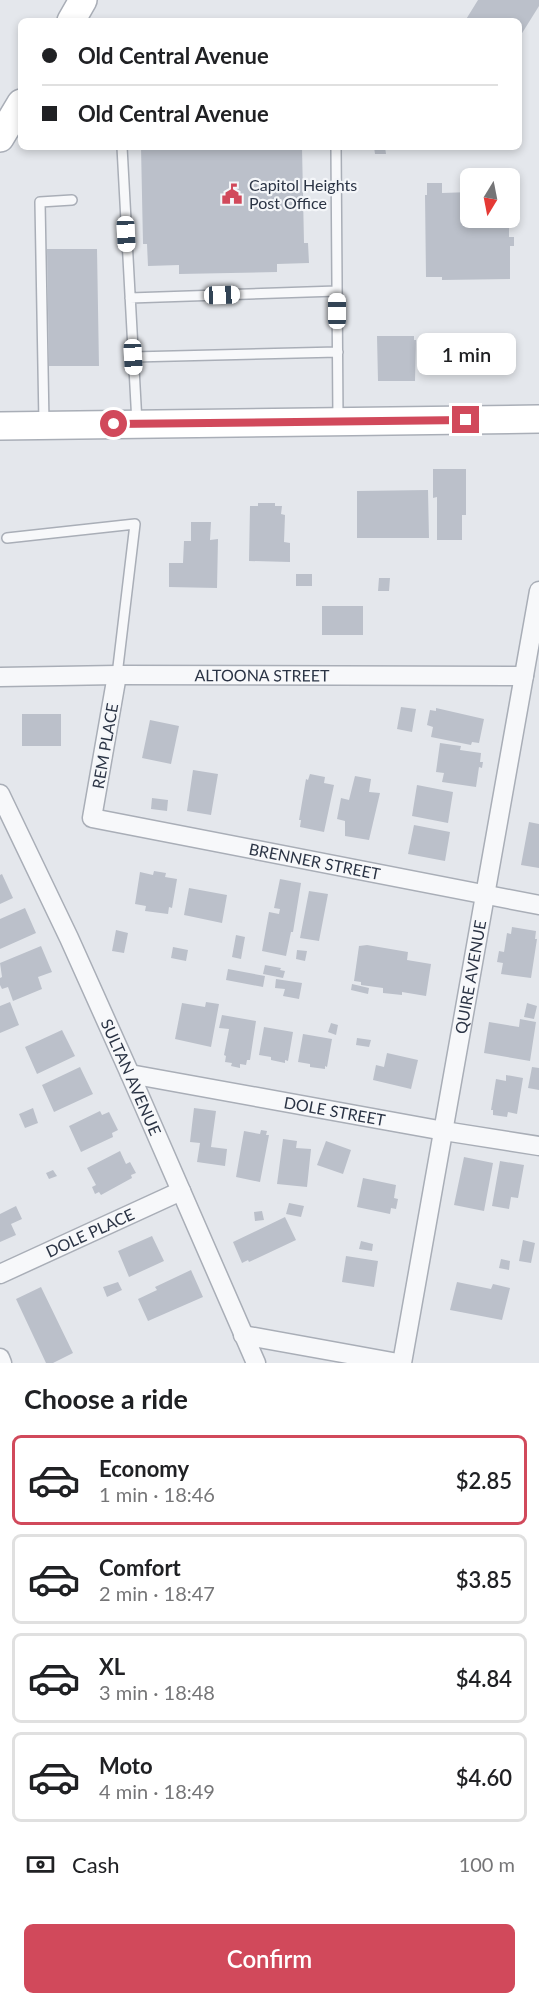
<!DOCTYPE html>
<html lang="en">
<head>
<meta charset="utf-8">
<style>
	body { margin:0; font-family:Lato,sans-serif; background:#f2f2f2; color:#202124; height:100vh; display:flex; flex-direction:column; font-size:22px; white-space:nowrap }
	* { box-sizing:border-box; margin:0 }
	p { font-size:20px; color:#757577 }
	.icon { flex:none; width:33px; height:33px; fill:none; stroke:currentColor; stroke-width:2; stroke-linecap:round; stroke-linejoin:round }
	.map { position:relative; height:1363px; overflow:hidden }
	.drawer { display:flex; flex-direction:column; background:#fff; flex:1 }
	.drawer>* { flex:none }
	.banner { position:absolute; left:18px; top:18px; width:504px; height:132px; border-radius:9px; box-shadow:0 3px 9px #0003; display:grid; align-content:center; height:132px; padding:0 24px; background:#fff }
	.needle { width:39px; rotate:190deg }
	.tools { position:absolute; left:460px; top:168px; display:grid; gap:12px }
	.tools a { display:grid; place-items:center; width:60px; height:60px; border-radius:9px; background:#fff; box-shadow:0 3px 9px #0003; font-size:30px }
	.end { position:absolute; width:27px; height:27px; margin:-14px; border:8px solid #d1495b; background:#fff; box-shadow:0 0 0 3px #fff }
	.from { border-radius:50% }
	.bubble { position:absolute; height:42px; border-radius:9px; background:#fff; box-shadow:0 3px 9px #0003; font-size:20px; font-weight:600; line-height:42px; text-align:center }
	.car { position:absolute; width:18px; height:36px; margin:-18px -9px; border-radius:8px; box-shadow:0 0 4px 2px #0007; background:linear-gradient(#fff 24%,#345 0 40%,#fff 0 76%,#345 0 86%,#fff 0) }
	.banner b { display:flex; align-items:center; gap:21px; height:57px; font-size:22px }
	.banner b+b { border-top:2px solid #e0e0e0 }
	.banner i { width:15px; height:15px; background:#202124 }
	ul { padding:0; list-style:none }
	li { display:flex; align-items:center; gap:18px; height:90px; margin:0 12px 9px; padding:0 12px; border:3px solid #e0e0e0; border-radius:9px }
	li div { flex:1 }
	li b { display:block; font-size:22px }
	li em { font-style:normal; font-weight:600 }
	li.active { border-color:#d1495b }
	li>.icon { width:54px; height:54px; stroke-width:1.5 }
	h2 { padding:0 24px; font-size:27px; line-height:72px }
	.pay { display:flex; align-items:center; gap:15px; height:66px; padding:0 24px; font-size:22px }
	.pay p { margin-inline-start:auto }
	.cta { display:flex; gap:12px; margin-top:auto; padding:12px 24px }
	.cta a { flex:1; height:69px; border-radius:9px; background:#d1495b; color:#fff; font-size:24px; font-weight:600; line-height:69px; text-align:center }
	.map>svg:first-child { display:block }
</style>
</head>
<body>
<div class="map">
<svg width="539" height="1363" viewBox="0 0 539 1363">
	<rect width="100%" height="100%" fill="#e4e7ec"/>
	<path fill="#bbc0ca" d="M478,0h61v6l-20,32v-17h-54z
		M141,147h161l2,96h4l1,20 -32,1v8l-98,2v-9l-31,1 -1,-22h-4z
		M374,147h11l1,7h-11z
		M427,183h15v10l29,-1v26h38v19h5v9h-4v33l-68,1v-3h-16l-1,-82h2z
		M47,249h50l2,117h-50z
		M377,336h37v4h2l-1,41h-37z
		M433,469h33v46h-4v25h-25v-43l-4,1z
		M428,490l1,48h-72v-47z
		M258,503h17v3h7l-1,8 4,1 -1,27 6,1v19l-41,-1 1,-55h8z
		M191,522h20l-1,18 8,-1 -1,49 -48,-1v-24h14l1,-22h7z
		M296,574h16v12h-16z
		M379,578h11l-1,13h-11z
		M322,606h41v29h-41z
		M401,707l15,2 -4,23 -15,-3z
		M436,708l48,11 -5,24 -7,-1 -1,3 -40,-8 2,-10 -6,-2 3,-15 6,1z
		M22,714h39v32h-39z
		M150,720l29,6 -8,38 -29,-6z
		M440,743l21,3 -1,4 21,3 -1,9h3l-1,6 -3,-1 -3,20 -34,-5 2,-9 -8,-1z
		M193,770l25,4 -7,41 -24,-4z
		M310,774l15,3 -1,6 10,2 -10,47 -24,-5 1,-7h-2l7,-41 2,1z
		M355,776l16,3 -2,13 11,1 -11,47 -24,-4v-15l-8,-2 4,-21 8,2z
		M417,785l36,7 -5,31 -36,-7z
		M152,798l16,2 -1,11 -16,-2z
		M529,822l10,2v44l-18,-3z
		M414,825l36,7 -5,29 -37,-7z
		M154,871l12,2 -1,4 12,2 -5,29 -3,-1 -1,7 -23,-3 1,-5 -11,-2 5,-32 13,3z
		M2,874l11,24 -13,6v-29z
		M280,879l21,4 -8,49h-2l-5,24 -24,-5 7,-39 10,2 1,-5 -6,-1z
		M189,888l38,7 -5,28 -38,-8z
		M309,891l19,3 -9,47 -19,-3z
		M25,908l11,25 -36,16v-30z
		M512,927l24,4 -1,8h2l-6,39 -30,-4 2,-11 -6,-1 2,-11 5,1 3,-19 4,1z
		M116,930l12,3 -4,20 -12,-2z
		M236,935l9,2 -4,22 -9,-2z
		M367,945l41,7 -1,8 24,4 -5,32 -24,-4v3l-19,-2v-5l-22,-3v-3l-7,-1 5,-35z
		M41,946l11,26 -14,5 4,12 -29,12 -5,-14 -6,2 -2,-4v-7l2,-1 -2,-14z
		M173,947l15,3 -2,11 -15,-3z
		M297,950l10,1 -2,10 -9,-2z
		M265,965l16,3 -1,2 5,1 -2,7 -20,-4z
		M228,969l37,7 -2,11 -37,-7z
		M276,979l26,4 -3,16 -16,-3 2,-7 -10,-1z
		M352,984l17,4 -1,6 -17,-4z
		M10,1002l9,23 -19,8v-27z
		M206,1002l13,2 -8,43 -36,-8 7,-36 23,4z
		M527,1003l10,3 -3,13 -10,-2z
		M222,1015l34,6 -6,39h-3l-1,5 -6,-1v4l-9,-2 1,-3 -7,-1 1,-6 -2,-1 5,-26 -10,-1z
		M520,1019l16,3 -6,39 -46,-8 5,-31 30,5z
		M331,1023l7,2 -2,10 -8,-3z
		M264,1027l29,5 -5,29 -3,-1v3l-14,-3v-3l-12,-2z
		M62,1030l13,26 -38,18 -12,-27z
		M303,1034l29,5 -5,28 -2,-1v3l-15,-2v-3l-12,-2z
		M357,1038l14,2 -2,7 -13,-2z
		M387,1053l31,7 -7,29 -38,-9 3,-15 8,2z
		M80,1067l13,27 -39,18 -12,-27z
		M532,1067l7,1v22l-11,-2z
		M506,1075l17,3 -6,36 -9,-2 -1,5 -14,-2v-5h-2l5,-31 10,2z
		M33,1108l5,15 -13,5 -6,-14z
		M194,1108l22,3 -5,36 16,2 -2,17 -28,-4 3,-19 -10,-1z
		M100,1111l2,4 7,-3 9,18 -6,3 1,4 -32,15 -12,-26z
		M261,1130l6,1 -1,4h3l-9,47 -24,-5 8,-46 16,3z
		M283,1139l14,2 -1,7 15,1 -4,38 -30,-3z
		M326,1141l25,9 -8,24 -26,-9z
		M120,1151l6,13 4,-2 6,11 -5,2 1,3 -31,17 -2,-3 -4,2 -3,-7 4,-2 -9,-17z
		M464,1157l29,6 -9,48 -30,-6z
		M500,1161l24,4 -6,33 -7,-1 -2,12 -17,-3z
		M53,1170l4,6 -8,3 -3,-6z
		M363,1178l33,7 -2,13 4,1 -2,10 -5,-1 -1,6 -33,-7z
		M289,1203l15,3 -3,11 -15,-3z
		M16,1206l6,13 -11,5 5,11 -16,7v-28z
		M262,1211l2,9 -9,1 -1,-9z
		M285,1217l11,23 -47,22 -1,-2 -6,3 -9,-21z
		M152,1236l12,25 -35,16 -11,-26z
		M523,1240l12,3 -4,20 -12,-2z
		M361,1241l12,3 -1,7 -13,-2z
		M346,1256l32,5 -4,26 -32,-5z
		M501,1259l9,2 -1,9 -10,-2z
		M191,1270l12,27 -55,24 -10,-22 19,-9 -2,-3z
		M118,1282l4,8 -15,7 -4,-10z
		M457,1282l34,7 2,-5 17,4 -8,32 -52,-10z
		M41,1287l32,66 -20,10h-7l-30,-64z"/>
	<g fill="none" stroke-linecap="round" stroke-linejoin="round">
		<g stroke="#a9aeb7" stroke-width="12">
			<path id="lane" d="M122,147l15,276
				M336,147l2,272
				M130,298l207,-7
				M133,357l205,-5
				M44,423l-4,-221 32,-2
				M7,538l128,-14 -18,151"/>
		</g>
		<g stroke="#a9aeb7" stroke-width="21">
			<g id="street">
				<path id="s1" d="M117,675l-25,143 447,87"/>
				<path id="s2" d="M0,677l117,-2 407,1"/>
				<path id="s3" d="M0,794l69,144 61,136 126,289"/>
				<path id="s4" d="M130,1074l314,57 95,15"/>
				<path id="s5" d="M0,1274l181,-83"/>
				<path d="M243,1335l155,28"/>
				<path d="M0,1358l2,5"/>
				<path id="s6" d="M402,1363l137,-772"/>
			</g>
		</g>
		<g stroke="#a9aeb7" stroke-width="30">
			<path id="secondary" d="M71,21l12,-21
				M0,138l21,-35
				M0,426l539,-7"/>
		</g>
		<use href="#lane" stroke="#f7f8fa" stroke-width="9"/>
		<use href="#street" stroke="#f7f8fa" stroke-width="18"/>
		<use href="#secondary" stroke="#fff" stroke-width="27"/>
	</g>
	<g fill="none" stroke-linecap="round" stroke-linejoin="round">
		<path stroke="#d1495b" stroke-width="8" d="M114,424l352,-4"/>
	</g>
	<defs>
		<g id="civic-bare" transform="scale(1.62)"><path d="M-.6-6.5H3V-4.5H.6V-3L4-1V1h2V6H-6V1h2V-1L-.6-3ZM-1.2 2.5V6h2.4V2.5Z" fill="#d1495b" stroke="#f4f6f9" stroke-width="2.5" paint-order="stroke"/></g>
	</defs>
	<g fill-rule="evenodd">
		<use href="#civic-bare" x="232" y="194"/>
	</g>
	<g text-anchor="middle" stroke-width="4.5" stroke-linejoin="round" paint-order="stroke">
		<g font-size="16" fill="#2b3445" stroke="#f4f6f9" text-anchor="start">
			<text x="249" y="191">Capitol Heights<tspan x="249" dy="18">Post Office</tspan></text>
		</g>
		<g font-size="16" fill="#2b3445" stroke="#f4f6f9">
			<text dy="6" stroke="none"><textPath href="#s2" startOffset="262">ALTOONA STREET</textPath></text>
			<text transform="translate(105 746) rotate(-80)" y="6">REM PLACE</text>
			<text dy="6" stroke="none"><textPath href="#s1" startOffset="372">BRENNER STREET</textPath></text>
			<text dy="6" stroke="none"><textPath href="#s6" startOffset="392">QUIRE AVENUE</textPath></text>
			<text dy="6" stroke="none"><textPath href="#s3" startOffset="312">SULTAN AVENUE</textPath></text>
			<text dy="6" stroke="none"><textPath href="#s4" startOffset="208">DOLE STREET</textPath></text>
			<text dy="6" stroke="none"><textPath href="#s5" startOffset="99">DOLE PLACE</textPath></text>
		</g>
	</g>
</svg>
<div class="tools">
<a><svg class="needle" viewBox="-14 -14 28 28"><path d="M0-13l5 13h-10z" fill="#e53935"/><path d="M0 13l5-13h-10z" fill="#757577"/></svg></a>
</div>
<i class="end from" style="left:114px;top:424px"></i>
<i class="end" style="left:466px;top:420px"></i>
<div class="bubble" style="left:417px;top:333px;width:99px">1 min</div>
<i class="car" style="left:126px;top:234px;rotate:177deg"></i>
<i class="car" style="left:222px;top:295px;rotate:88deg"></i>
<i class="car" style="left:337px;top:311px;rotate:0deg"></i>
<i class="car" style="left:133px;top:357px;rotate:177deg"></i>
<div class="banner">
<b><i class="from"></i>Old Central Avenue</b>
<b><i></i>Old Central Avenue</b>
</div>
</div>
<section class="drawer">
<h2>Choose a ride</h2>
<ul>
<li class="active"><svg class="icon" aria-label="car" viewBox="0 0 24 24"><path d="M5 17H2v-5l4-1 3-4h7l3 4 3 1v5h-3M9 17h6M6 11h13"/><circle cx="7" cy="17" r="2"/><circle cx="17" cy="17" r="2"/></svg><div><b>Economy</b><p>1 min · 18:46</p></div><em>$2.85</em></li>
<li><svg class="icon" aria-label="car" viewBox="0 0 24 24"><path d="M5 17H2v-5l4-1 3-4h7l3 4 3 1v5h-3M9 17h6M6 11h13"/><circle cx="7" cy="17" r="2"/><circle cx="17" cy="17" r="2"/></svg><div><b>Comfort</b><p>2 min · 18:47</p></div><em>$3.85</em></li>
<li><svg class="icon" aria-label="car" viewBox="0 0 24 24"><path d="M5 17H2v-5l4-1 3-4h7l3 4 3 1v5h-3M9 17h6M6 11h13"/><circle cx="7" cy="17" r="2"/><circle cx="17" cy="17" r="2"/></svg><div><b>XL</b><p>3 min · 18:48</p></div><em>$4.84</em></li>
<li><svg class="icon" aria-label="car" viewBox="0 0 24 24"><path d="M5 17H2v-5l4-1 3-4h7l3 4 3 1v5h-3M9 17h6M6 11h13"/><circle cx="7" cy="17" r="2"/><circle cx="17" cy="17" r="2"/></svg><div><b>Moto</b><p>4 min · 18:49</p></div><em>$4.60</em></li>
</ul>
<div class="pay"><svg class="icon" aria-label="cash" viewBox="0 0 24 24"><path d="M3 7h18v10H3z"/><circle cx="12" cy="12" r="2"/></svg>Cash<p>100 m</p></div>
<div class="cta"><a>Confirm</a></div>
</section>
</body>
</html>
